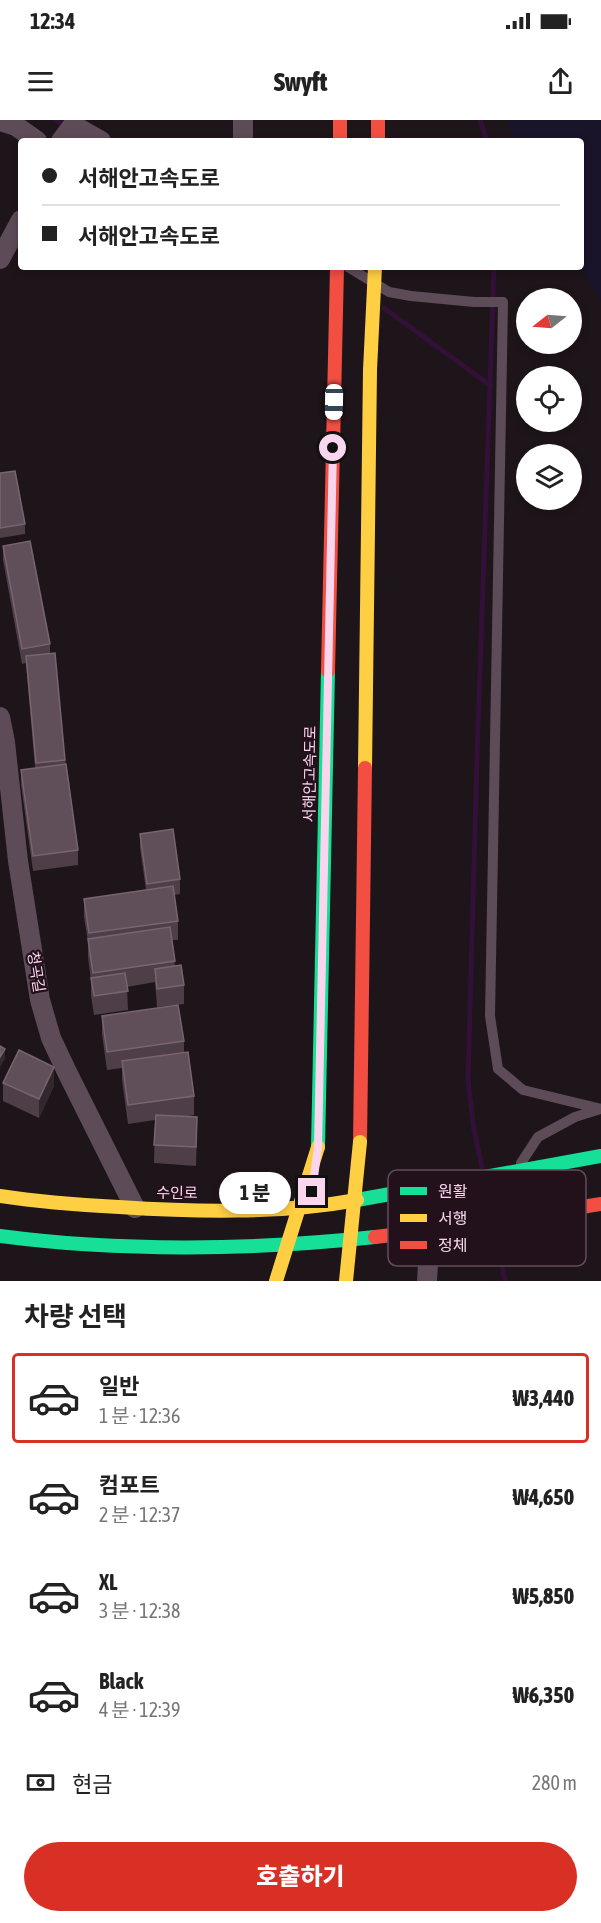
<!DOCTYPE html>
<html lang="ko">
<head>
<meta charset="utf-8">
<style>
	body { margin:0; font-family:"Asap Condensed","Noto Sans KR",sans-serif; background:#f6f6f6; color:#222; height:100vh; display:flex; flex-direction:column; font-size:22px; white-space:nowrap }
	* { box-sizing:border-box; margin:0 }
	p { font-size:20px; color:#767676 }
	.icon { flex:none; width:33px; height:33px; fill:none; stroke:currentColor; stroke-width:2; stroke-linecap:round; stroke-linejoin:round }
	.map { position:relative; height:1161px; overflow:hidden }
	.drawer { display:flex; flex-direction:column; background:#fff; flex:1 }
	.drawer>* { flex:none }
	.hud { position:absolute; left:18px; top:18px; width:566px; height:132px; border-radius:6px; box-shadow:0 3px 9px #0003; display:grid; align-content:center; height:132px; padding:0 24px; background:#fff }
	.needle { width:39px; rotate:253deg }
	.fabs { position:absolute; left:516px; top:168px; display:grid; gap:12px }
	.fabs a { display:grid; place-items:center; width:66px; height:66px; border-radius:50%; background:#fff; box-shadow:0 3px 9px #0003; font-size:30px }
	.end { position:absolute; width:27px; height:27px; margin:-14px; border:8px solid #fad6ee; background:#111; box-shadow:0 0 0 3px #111 }
	.from { border-radius:50% }
	.bubble { position:absolute; height:42px; border-radius:21px; background:#fff; box-shadow:0 3px 9px #0003; font-size:20px; font-weight:800; line-height:42px; text-align:center }
	.car { position:absolute; width:18px; height:36px; margin:-18px -9px; border-radius:8px; box-shadow:0 0 4px 2px #0007; background:linear-gradient(#fff 24%,#345 0 40%,#fff 0 76%,#345 0 86%,#fff 0) }
	.hud b { display:flex; align-items:center; gap:21px; height:57px; font-size:22px }
	.hud b+b { border-top:2px solid #e0e0e0 }
	.hud i { width:15px; height:15px; background:#222 }
	ul { padding:0; list-style:none }
	li { display:flex; align-items:center; gap:18px; height:90px; margin:0 12px 9px; padding:0 12px; border:3px solid transparent; border-radius:6px }
	li div { flex:1 }
	li b { display:block; font-size:22px }
	li em { font-style:normal; font-weight:800 }
	li.current { border-color:#d93025 }
	li>.icon { width:54px; height:54px; stroke-width:1.5 }
	h2 { padding:0 24px; font-size:27px; line-height:72px }
	.pay { display:flex; align-items:center; gap:15px; height:66px; padding:0 24px; font-size:22px }
	.pay p { margin-inline-start:auto }
	.primary-button { display:flex; gap:12px; margin-top:auto; padding:12px 24px }
	.primary-button a { flex:1; height:69px; border-radius:36px; background:#d93025; color:#fff; font-size:24px; font-weight:800; line-height:69px; text-align:center }
	.status { display:flex; justify-content:space-between; align-items:center; height:42px; padding:0 30px; background:#fff; direction:ltr }
	.status svg { height:16px; fill:currentColor }
	header { display:flex; justify-content:space-between; align-items:center; height:78px; padding:0 24px; background:#fff; font-size:27px; font-weight:800 }
	.map>svg:first-child { display:block }
</style>
</head>
<body>
<div class="status"><b>12:34</b><svg viewBox="0 0 49 12"><path d="M0 12V9h3v3zM5 12V6h3v6zM10 12V3h3v9zM15 12V0h3v12zM26 1h20v11H26zM47 4h2v5h-2z"/></svg></div>
<header><svg class="icon" aria-label="menu" viewBox="0 0 24 24"><path d="M4 6h16M4 12h16M4 18h16"/></svg>Swyft<svg class="icon" aria-label="share" viewBox="0 0 24 24"><path d="M12 15V3M7 8l5-5 5 5M5 13v7h14v-7"/></svg></header>
<div class="map">
<svg width="601" height="1161" viewBox="0 0 601 1161">
	<rect width="100%" height="100%" fill="#1e151a"/>
	<path fill="#191429" d="M506,0h95v181l-21,-34v-126h-64z"/>
	<g fill="none" stroke-linecap="round" stroke-linejoin="round">
		<path stroke="#331038" stroke-width="5" d="M57,0l21,21
			M480,0l7,21
			M384,188l107,78
			M482,1047l-8,-37 -6,-50 9,-323 17,-490
			M487,1068l5,23
			M496,1112l9,49"/>
		<path stroke="#5d4b58" stroke-width="10" d="M348,147l41,25 22,4 63,6h29l-13,714 8,53 25,21 78,19
			M521,1043l17,-26 37,-20 25,-8"/>
		<path stroke="#5d4b58" stroke-width="20" d="M243,0v21
			M0,1l16,5 21,15
			M73,5l28,16
			M61,21l12,-16 1,-5
			M0,139l21,-39
			M0,597l5,25 13,119 22,139 11,38 15,32 69,138
			M426,1067l4,44 -3,50"/>
		<path stroke="#16e098" stroke-width="14" d="M318,1027l10,-476
			M357,1080l244,-44
			M0,1116c121,16 254,14 375,1"/>
		<path stroke="#ffcf43" stroke-width="14" d="M365,648l5,-398
			M0,1076c39,6 79,9 119,11 77,5 161,7 238,-7"/>
		<path stroke="#f24e42" stroke-width="14" d="M340,0v21
			M378,0v21
			M328,551l9,-404
			M360,1022l5,-374
			M375,1117l76,-9 150,-24"/>
		<path stroke="#ffcf43" stroke-width="14" d="M370,250l5,-103
			M276,1161l42,-134
			M346,1161l14,-139"/>
	</g>
	<path fill="#4d3e47" d="M0,353l25,51v10l-25,4z
		M3,426l47,98v9l28,197v15l-45,6 -12,-86v-15l14,-2 -9,-105 -4,1 -19,-104z
		M140,714l40,45v15l-6,1 4,26v19h-6l3,26 9,19v19l-27,3 -2,-25 -28,5 1,23 -34,5 -3,-19v-15l-3,-24v-15l-4,-25v-18l62,-9 -6,-42z
		M102,896l82,25v12l10,43v19l-12,2 15,19 -1,30 -42,-3 1,-43 -27,4 -6,-44v-12l-15,2 -5,-36z
		M3,963l51,3 -15,32 -36,-17z"/>
	<path fill="#32272d" d="M5,929v10l-5,8v-10z
		M54,947v19l-15,32v-19z"/>
	<path fill="#604f59" stroke="#786470" stroke-width="1.5" d="M15,351l10,53 -25,4v-55z
		M30,421l20,103 -28,5 -19,-103z
		M55,533l10,107 -29,3 -10,-107z
		M66,644l12,86 -45,6 -12,-86z
		M173,709l7,50 -33,5 -7,-50z
		M173,766l5,35 -89,12 -5,-34z
		M170,807l5,34 -82,12 -5,-34z
		M181,845l3,20 -27,4 -2,-20z
		M125,853l3,18 -34,5 -3,-18z
		M178,885l6,36 -77,11 -5,-36z
		M0,926l5,3 -5,8z
		M19,930l35,17 -15,32 -36,-16z
		M188,932l6,44 -66,9 -6,-44z
		M156,995l41,2 -1,30 -42,-2z"/>
	<g fill="none" stroke-linecap="round" stroke-linejoin="round">
		<path stroke="#fad6ee" stroke-width="8" d="M312,1072l6,-45 15,-699"/>
	</g>
	<g text-anchor="middle" stroke-width="4.5" stroke-linejoin="round" paint-order="stroke">
		<g font-size="15" fill="#fad6ee" stroke="#22111b">
			<text transform="translate(310 654) rotate(-89)" y="5">서해안고속도로</text>
			<text transform="translate(36 852) rotate(81)" y="5">청곡길</text>
			<text transform="translate(177 1073) rotate(1)" y="5">수인로</text>
		</g>
	</g>
	<rect x="388" y="1050" width="198" height="96" rx="9" fill="#22111b" stroke="#634c5a" stroke-width="1.5"/>
	<rect x="400" y="1067" width="27" height="8" fill="#16e098"/>
	<rect x="400" y="1094" width="27" height="8" fill="#ffcf43"/>
	<rect x="400" y="1121" width="27" height="8" fill="#f24e42"/>
	<g font-size="16" fill="#fad6ee">
		<text x="438" y="1077">원활</text>
		<text x="438" y="1104">서행</text>
		<text x="438" y="1131">정체</text>
	</g>
</svg>
<div class="fabs">
<a><svg class="needle" viewBox="-14 -14 28 28"><path d="M0-13l5 13h-10z" fill="#e53935"/><path d="M0 13l5-13h-10z" fill="#767676"/></svg></a>
<a><svg class="icon" aria-label="locate" viewBox="0 0 24 24"><circle cx="12" cy="12" r="6"/><path d="M12 2v4M12 18v4M2 12h4M18 12h4"/></svg></a>
<a><svg class="icon" aria-label="layers" viewBox="0 0 24 24"><path d="M12 4l9 5-9 5-9-5zM3 14l9 5 9-5"/></svg></a>
</div>
<i class="end from" style="left:333px;top:328px"></i>
<i class="end" style="left:312px;top:1072px"></i>
<div class="bubble" style="left:219px;top:1052px;width:72px">1 분</div>
<i class="car" style="left:334px;top:282px;rotate:181deg"></i>
<div class="hud">
<b><i class="from"></i>서해안고속도로</b>
<b><i></i>서해안고속도로</b>
</div>
</div>
<section class="drawer">
<h2>차량 선택</h2>
<ul>
<li class="current"><svg class="icon" aria-label="car" viewBox="0 0 24 24"><path d="M5 17H2v-5l4-1 3-4h7l3 4 3 1v5h-3M9 17h6M6 11h13"/><circle cx="7" cy="17" r="2"/><circle cx="17" cy="17" r="2"/></svg><div><b>일반</b><p>1 분 · 12:36</p></div><em>₩3,440</em></li>
<li><svg class="icon" aria-label="car" viewBox="0 0 24 24"><path d="M5 17H2v-5l4-1 3-4h7l3 4 3 1v5h-3M9 17h6M6 11h13"/><circle cx="7" cy="17" r="2"/><circle cx="17" cy="17" r="2"/></svg><div><b>컴포트</b><p>2 분 · 12:37</p></div><em>₩4,650</em></li>
<li><svg class="icon" aria-label="car" viewBox="0 0 24 24"><path d="M5 17H2v-5l4-1 3-4h7l3 4 3 1v5h-3M9 17h6M6 11h13"/><circle cx="7" cy="17" r="2"/><circle cx="17" cy="17" r="2"/></svg><div><b>XL</b><p>3 분 · 12:38</p></div><em>₩5,850</em></li>
<li><svg class="icon" aria-label="car" viewBox="0 0 24 24"><path d="M5 17H2v-5l4-1 3-4h7l3 4 3 1v5h-3M9 17h6M6 11h13"/><circle cx="7" cy="17" r="2"/><circle cx="17" cy="17" r="2"/></svg><div><b>Black</b><p>4 분 · 12:39</p></div><em>₩6,350</em></li>
</ul>
<div class="pay"><svg class="icon" aria-label="cash" viewBox="0 0 24 24"><path d="M3 7h18v10H3z"/><circle cx="12" cy="12" r="2"/></svg>현금<p>280 m</p></div>
<div class="primary-button"><a>호출하기</a></div>
</section>
</body>
</html>
